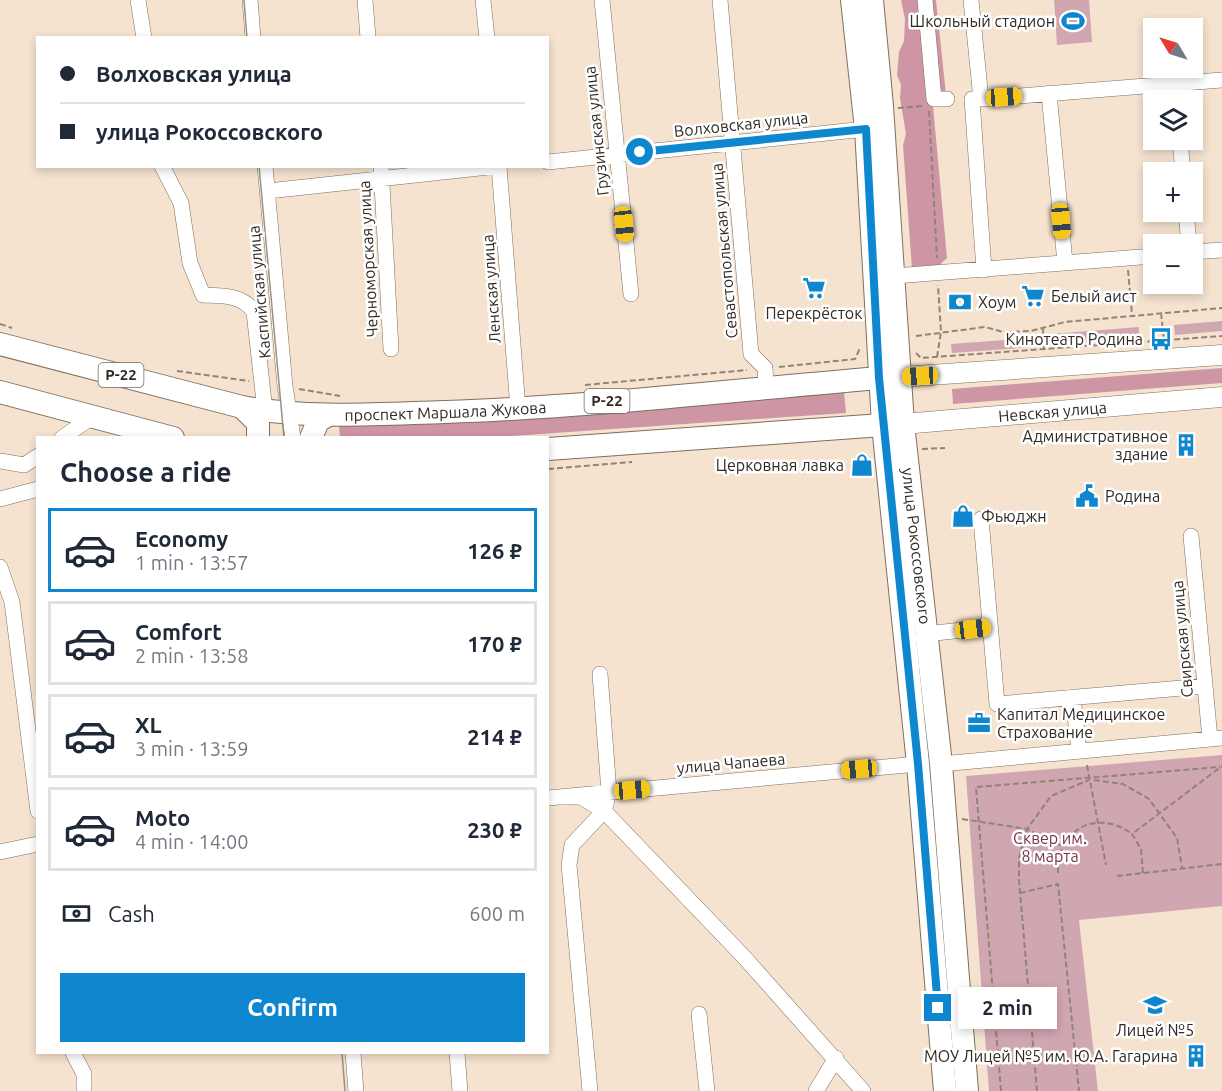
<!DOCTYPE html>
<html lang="en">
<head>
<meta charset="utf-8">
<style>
	body { margin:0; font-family:Ubuntu,sans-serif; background:#f6f6f7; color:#1f2937; height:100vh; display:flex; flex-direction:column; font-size:22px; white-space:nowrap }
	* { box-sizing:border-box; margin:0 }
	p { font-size:20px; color:#747a83 }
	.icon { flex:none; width:33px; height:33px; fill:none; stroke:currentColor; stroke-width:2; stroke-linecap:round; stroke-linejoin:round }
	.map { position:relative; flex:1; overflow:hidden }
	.panel { position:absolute; left:36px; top:436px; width:513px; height:618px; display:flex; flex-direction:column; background:#fff; border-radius:0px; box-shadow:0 3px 9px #0003 }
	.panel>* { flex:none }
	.banner { position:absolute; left:36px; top:36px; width:513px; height:132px; border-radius:0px; box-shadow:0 3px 9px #0003; display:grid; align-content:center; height:132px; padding:0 24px; background:#fff }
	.needle { width:39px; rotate:308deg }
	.tools { position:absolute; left:1143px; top:18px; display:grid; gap:12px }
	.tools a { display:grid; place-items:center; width:60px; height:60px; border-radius:0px; background:#fff; box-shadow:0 3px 9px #0003; font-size:30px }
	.end { position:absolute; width:27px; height:27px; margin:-14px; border:8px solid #0e87cf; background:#fff; box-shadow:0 0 0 3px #fff }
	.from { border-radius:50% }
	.bubble { position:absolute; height:42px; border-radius:0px; background:#fff; box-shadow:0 3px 9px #0003; font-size:20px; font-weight:700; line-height:42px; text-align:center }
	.car { position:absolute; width:18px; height:36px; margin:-18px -9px; border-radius:8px; box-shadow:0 0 4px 2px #0007; background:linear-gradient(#f5c518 24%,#345 0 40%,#f5c518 0 76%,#345 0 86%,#f5c518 0) }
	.banner b { display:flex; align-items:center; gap:21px; height:57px; font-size:22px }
	.banner b+b { border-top:2px solid #e0e1e3 }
	.banner i { width:15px; height:15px; background:#1f2937 }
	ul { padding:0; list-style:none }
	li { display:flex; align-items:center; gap:18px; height:84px; margin:0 12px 9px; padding:0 12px; border:3px solid #e0e1e3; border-radius:0px }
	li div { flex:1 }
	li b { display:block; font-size:22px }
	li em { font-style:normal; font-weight:700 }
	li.current { border-color:#0e87cf }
	li>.icon { width:54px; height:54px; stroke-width:1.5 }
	h2 { padding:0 24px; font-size:27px; line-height:72px }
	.pay { display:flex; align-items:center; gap:15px; height:66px; padding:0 24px; font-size:22px }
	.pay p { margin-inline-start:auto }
	.primary-button { display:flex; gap:12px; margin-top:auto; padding:12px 24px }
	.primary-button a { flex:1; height:69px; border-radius:0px; background:#0e87cf; color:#fff; font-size:24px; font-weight:700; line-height:69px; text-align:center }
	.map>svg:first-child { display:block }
</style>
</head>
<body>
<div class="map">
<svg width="1222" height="1091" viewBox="0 0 1222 1091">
	<rect width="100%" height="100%" fill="#f5e3cf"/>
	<path fill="#d0a6b1" d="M1054,0h35l3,42 -35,3z
		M1222,321v10l-47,4 -1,-10z
		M1139,327v11l-87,7 -1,-11z
		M1033,338l1,9 -82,6 -1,-9z
		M1222,755v151l-143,14 19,171h-109l-23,-315z"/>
	<path fill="#ce95a5" d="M901,0h35l11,104 -14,2 14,152 -14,13 -21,-2 -9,-124 3,-11 -6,-36 1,-13 -4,-10 2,-23 5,-11 1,-22z
		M1222,368v15l-269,21 -1,-15z
		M844,392l2,21 -365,25h-141l-1,-12z"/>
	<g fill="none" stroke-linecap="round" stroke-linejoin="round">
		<g stroke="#7f6f5e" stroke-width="16">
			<path id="minor" d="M138,0l6,38
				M250,0l3,38
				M365,0l3,38
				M483,0l4,38
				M602,0l29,294
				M720,0l31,354 14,14 1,19
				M925,0l9,99h13
				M971,0l10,99h-9l12,171
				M1175,84l1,16
				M1049,93l16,170
				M981,99l241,-19
				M1180,140l3,32
				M548,162l318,-33
				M162,166l19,37 9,60 13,32c19,1 39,-1 51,17l11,99
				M265,166l20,220 8,52
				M381,166l10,183
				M499,166l19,243
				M268,191l230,-25
				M1186,212l3,32
				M1192,252l30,-2
				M894,276l260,-20
				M62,438l30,-21
				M0,461l24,4 14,-9
				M0,499l38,-10
				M981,519l16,185 208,-18
				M1191,536l19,203
				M0,567l12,35 26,209
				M926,634l64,-7
				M1073,697l6,54
				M941,764l281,-26
				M566,797h15l23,14 140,146 119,134
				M548,798l370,-34
				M0,852l38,-8
				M699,1014l8,77
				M73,1053l11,21v17
				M353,1053l3,38
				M457,1053l3,38
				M590,1091l-21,-226 3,-20 32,-34 5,-19 -9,-118
				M816,1091l20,-33"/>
		</g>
		<g stroke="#7f6f5e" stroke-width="21">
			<g id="major">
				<path d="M900,377l322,-22"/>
				<path id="s1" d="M903,424l319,-27"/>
			</g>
		</g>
		<g stroke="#7f6f5e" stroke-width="24">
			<g id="highway">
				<path d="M852,0l14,129 17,296 35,339 27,327"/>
				<path id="s2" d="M872,0l10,106 21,318 38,340 26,327"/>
				<path id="s3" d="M0,344l242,63c67,12 134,7 203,5 149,-5 298,-23 447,-35"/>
				<path d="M0,392l173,46"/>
				<path d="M242,407l16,16v15"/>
				<path d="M311,438l7,-17 9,-5"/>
				<path d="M548,449l348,-25"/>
			</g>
		</g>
		<path stroke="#918477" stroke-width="2" stroke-dasharray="6 3" stroke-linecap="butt" d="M898,108l25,-2
			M929,111l8,147
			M1128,270l4,45
			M1161,313l3,27
			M0,324l12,4
			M1043,328l1,21
			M916,336l69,-9 18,5 28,-1 34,-9 157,-14
			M916,353l5,5 301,-22
			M937,357l4,-25 -3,-47
			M779,367l76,-8 5,-11
			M177,371l72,10
			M585,385l162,-15
			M299,389l41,7
			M922,449l23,-1
			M548,469l84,-7
			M1087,765l19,100
			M1094,780l29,4 26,15 28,39 5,30
			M962,819l65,10 -8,29v22l18,211
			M1062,846l-35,-17 24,-33 38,-16
			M1058,873c-1,-44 39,-65 74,-39
			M1143,873l-2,-24 -9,-15 90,-68
			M1117,876l105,-12
			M1020,893l38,-9 21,207
			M1001,1091l-25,-304 244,-20"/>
		<use href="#minor" stroke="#fff" stroke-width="15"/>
		<use href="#major" stroke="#fff" stroke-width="20"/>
		<use href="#highway" stroke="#fff" stroke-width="22"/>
		<path stroke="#9b8f80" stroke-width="1.5" d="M244,0l3,38
			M259,166l25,272
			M342,1053l3,38"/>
	</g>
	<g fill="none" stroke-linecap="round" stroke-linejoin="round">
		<path stroke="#0e87cf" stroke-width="8" d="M640,152l226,-23 13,249 39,386 20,244"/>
	</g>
	<defs>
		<g id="stadium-bare" transform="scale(1.8)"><path d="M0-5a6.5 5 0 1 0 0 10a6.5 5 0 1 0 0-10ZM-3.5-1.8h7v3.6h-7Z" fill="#0e87cf" stroke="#fff" stroke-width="2.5" paint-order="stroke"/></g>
		<g id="supermarket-bare" transform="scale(1.8)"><path d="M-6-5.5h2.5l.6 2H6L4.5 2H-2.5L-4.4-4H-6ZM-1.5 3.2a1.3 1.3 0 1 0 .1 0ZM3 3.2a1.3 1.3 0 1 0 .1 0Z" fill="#0e87cf" stroke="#fff" stroke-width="2.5" paint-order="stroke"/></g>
		<g id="bank-bare" transform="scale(1.8)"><path d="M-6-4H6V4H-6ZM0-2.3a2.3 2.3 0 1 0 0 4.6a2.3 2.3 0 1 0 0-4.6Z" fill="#0e87cf" stroke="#fff" stroke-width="2.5" paint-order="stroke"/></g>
		<g id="bus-bare" transform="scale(1.8)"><path d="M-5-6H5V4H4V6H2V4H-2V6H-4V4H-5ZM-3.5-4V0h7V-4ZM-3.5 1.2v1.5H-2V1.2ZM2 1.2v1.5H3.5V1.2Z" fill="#0e87cf" stroke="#fff" stroke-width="2.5" paint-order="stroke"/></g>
		<g id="building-bare" transform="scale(1.8)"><path d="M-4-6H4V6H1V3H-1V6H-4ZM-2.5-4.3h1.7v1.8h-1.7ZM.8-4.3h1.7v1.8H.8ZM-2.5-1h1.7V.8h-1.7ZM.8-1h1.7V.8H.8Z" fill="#0e87cf" stroke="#fff" stroke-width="2.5" paint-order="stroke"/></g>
		<g id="shop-bare" transform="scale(1.8)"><path d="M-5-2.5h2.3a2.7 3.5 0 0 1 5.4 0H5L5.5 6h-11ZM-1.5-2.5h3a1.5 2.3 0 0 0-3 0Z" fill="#0e87cf" stroke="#fff" stroke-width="2.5" paint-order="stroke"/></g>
		<g id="civic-bare" transform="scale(1.8)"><path d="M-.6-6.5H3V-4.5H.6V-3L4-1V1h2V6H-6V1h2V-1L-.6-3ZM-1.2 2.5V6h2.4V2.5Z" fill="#0e87cf" stroke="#fff" stroke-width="2.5" paint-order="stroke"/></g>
		<g id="office-bare" transform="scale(1.8)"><path d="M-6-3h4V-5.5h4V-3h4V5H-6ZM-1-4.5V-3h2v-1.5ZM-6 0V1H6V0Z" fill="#0e87cf" stroke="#fff" stroke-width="2.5" paint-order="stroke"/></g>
		<g id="school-bare" transform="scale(1.8)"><path d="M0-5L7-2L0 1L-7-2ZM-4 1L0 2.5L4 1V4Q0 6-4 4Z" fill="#0e87cf" stroke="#fff" stroke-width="2.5" paint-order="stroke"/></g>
	</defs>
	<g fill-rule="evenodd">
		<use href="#stadium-bare" x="1073" y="21"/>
		<use href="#supermarket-bare" x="814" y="288"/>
		<use href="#supermarket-bare" x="1033" y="296"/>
		<use href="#bank-bare" x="960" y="302"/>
		<use href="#bus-bare" x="1161" y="339"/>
		<use href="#building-bare" x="1186" y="445"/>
		<use href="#shop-bare" x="862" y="465"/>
		<use href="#civic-bare" x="1087" y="496"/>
		<use href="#shop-bare" x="963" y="516"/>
		<use href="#office-bare" x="979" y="723"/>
		<use href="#school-bare" x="1155" y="1005"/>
		<use href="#building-bare" x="1196" y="1056"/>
	</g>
	<g text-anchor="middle" stroke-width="5" stroke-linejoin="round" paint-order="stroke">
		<g fill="#fff" stroke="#6f6a65" stroke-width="1.5">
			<rect x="98.5" y="363" width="45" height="24" rx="4.5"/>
			<rect x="584.5" y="389" width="45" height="24" rx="4.5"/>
		</g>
		<g font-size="15" font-weight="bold" fill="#312a23">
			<text x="121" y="380">Р-22</text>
			<text x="607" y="406">Р-22</text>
		</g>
		<g font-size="16" fill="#312a23" stroke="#fff" text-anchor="end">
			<text x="1055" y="27">Школьный стадион</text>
			<text x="1051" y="302" text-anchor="start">Белый аист</text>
			<text x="978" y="308" text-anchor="start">Хоум</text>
			<text x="814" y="319" text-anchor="middle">Перекрёсток</text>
			<text x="1143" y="345">Кинотеатр Родина</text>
			<text x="1168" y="442">Административное<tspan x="1168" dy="18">здание</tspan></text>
			<text x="844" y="471">Церковная лавка</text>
			<text x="1105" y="502" text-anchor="start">Родина</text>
			<text x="981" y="522" text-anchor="start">Фьюджн</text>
			<text x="997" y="720" text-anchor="start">Капитал Медицинское<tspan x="997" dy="18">Страхование</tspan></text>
			<text x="1155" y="1036" text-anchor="middle">Лицей №5</text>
			<text x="1178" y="1062">МОУ Лицей №5 им. Ю.А. Гагарина</text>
		</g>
		<g font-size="16" fill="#312a23" stroke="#fff">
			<text transform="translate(741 124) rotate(-6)" y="6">Волховская улица</text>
			<text transform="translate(596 131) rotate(-96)" y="6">Грузинская улица</text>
			<text transform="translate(724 251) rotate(-95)" y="6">Севастопольская улица</text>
			<text transform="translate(368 259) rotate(-93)" y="6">Черноморская улица</text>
			<text transform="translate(491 289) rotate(-94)" y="6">Ленская улица</text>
			<text transform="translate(259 292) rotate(-95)" y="6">Каспийская улица</text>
			<text dy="6" stroke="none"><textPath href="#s3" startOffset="454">проспект Маршала Жукова</textPath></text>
			<text dy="6" stroke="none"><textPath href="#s1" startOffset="150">Невская улица</textPath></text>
			<text dy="6" stroke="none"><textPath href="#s2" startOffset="548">улица Рокоссовского</textPath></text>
			<text transform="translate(1182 639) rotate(-95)" y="6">Свирская улица</text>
			<text transform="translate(731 763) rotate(-5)" y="6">улица Чапаева</text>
		</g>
		<g font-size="16" fill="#7a344c" stroke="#fff">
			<text x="1050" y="844">Сквер им.<tspan x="1050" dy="18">8 марта</tspan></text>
		</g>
	</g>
</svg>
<div class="tools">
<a><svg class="needle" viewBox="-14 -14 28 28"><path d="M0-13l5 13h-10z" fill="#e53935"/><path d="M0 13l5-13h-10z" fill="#747a83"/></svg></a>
<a><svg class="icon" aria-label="layers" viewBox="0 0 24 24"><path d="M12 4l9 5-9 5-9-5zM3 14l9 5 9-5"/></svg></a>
<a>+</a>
<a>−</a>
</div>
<i class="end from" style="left:640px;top:152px"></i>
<i class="end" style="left:938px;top:1008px"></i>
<div class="bubble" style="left:958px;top:987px;width:99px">2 min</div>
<i class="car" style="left:1004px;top:97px;rotate:86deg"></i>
<i class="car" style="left:1061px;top:221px;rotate:175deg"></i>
<i class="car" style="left:624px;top:224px;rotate:174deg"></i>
<i class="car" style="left:920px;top:376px;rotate:267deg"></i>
<i class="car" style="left:973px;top:629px;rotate:83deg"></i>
<i class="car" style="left:859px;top:769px;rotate:265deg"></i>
<i class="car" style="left:632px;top:790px;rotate:85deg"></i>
<div class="banner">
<b><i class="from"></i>Волховская улица</b>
<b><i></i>улица Рокоссовского</b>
</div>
<section class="panel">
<h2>Choose a ride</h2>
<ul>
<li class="current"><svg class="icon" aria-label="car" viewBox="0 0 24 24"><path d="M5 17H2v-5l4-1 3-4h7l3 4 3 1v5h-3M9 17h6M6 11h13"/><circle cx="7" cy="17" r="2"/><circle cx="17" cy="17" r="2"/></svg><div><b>Economy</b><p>1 min · 13:57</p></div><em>126 ₽</em></li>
<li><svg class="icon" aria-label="car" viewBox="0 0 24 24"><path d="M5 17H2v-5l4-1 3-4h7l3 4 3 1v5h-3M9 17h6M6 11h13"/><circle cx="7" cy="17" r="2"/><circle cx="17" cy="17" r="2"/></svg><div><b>Comfort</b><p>2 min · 13:58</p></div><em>170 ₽</em></li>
<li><svg class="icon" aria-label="car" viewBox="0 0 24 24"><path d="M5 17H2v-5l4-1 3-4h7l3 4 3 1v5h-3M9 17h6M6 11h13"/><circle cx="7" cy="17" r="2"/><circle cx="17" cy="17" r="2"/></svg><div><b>XL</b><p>3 min · 13:59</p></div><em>214 ₽</em></li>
<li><svg class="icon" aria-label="car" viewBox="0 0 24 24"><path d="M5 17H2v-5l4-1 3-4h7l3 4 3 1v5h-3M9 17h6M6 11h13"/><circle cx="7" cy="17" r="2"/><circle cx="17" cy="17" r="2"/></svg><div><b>Moto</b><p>4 min · 14:00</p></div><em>230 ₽</em></li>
</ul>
<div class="pay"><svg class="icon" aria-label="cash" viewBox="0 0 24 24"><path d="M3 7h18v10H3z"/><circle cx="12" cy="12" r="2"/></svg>Cash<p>600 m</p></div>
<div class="primary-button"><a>Confirm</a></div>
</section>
</div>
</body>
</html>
